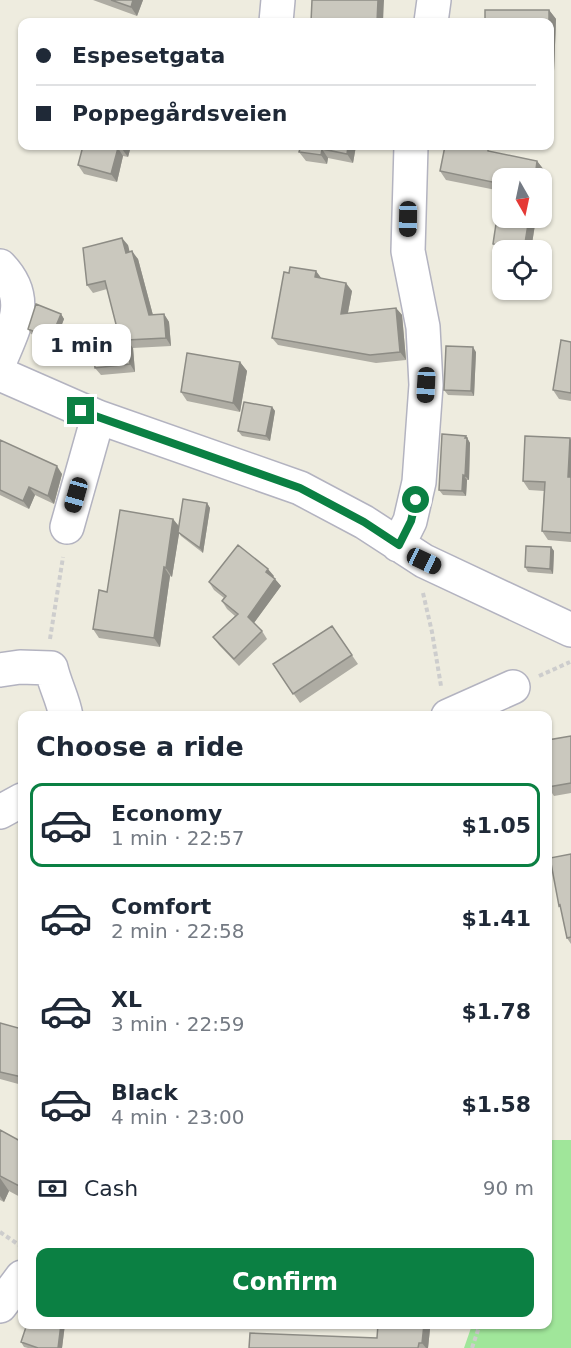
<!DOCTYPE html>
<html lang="en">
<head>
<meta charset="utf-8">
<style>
	body { margin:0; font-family:"DejaVu Sans",sans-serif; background:#f6f6f7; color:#1f2937; height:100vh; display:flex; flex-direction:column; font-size:22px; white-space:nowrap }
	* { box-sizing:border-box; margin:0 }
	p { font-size:20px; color:#747a83 }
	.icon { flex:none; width:33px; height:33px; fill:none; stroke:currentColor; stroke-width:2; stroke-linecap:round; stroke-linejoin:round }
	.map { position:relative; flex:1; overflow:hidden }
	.sheet { position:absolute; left:18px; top:711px; width:534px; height:618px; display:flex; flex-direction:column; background:#fff; border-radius:12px; box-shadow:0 2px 4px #0004 }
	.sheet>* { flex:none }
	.guide { position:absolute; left:18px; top:18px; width:536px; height:132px; border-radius:12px; box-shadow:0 2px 4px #0004; display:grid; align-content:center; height:132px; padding:0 18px; background:#fff }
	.needle { width:39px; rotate:171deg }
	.fabs { position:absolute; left:492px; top:168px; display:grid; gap:12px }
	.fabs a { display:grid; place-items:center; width:60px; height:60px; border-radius:12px; background:#fff; box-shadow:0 2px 4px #0004; font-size:30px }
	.end { position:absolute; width:27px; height:27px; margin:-14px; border:8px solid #0b8043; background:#fff; box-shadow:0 0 0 3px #fff }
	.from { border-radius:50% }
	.bubble { position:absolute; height:42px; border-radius:12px; background:#fff; box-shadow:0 2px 4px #0004; font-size:20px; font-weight:700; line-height:42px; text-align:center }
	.car { position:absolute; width:18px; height:36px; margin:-18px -9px; border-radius:8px; box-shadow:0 0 4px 2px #0007; background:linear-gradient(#222 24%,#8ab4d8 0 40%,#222 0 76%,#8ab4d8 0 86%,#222 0) }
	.guide b { display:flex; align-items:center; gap:21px; height:57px; font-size:22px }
	.guide b+b { border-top:2px solid #e0e1e3 }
	.guide i { width:15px; height:15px; background:#1f2937 }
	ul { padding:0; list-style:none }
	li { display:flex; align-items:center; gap:18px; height:84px; margin:0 12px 9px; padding:0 6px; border:3px solid transparent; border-radius:12px }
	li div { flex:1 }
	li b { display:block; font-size:22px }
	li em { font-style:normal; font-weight:700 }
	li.current { border-color:#0b8043 }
	li>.icon { width:54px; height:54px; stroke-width:1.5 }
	h2 { padding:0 18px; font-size:27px; line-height:72px }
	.pay { display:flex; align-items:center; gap:15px; height:66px; padding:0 18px; font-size:22px }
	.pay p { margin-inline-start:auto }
	.button { display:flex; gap:12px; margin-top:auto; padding:12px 18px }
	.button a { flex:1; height:69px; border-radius:12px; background:#0b8043; color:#fff; font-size:24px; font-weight:700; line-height:69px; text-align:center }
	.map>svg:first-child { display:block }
</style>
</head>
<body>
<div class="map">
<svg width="571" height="1348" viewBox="0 0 571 1348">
	<rect width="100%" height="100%" fill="#eeecdf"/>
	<path fill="#a0e69a" d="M548,1140h23v208h-107l8,-23 76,-1z"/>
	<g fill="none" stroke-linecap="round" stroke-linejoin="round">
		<g stroke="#b3b3c0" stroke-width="36">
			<path id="minor" d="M276,22l2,-22
				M431,22l3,-22
				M0,266c31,32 15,59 0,95
				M0,374l98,43 202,71 64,34 60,39 147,69
				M67,527l31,-110
				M398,545l12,-24 9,-39 7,-97 -3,-58 -15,-76 3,-105
				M0,670l20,-3 31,1c4,17 12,31 15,48
				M448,716l65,-29
				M0,812l22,-12
				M0,1306l22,-29"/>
		</g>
		<path stroke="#cdcdcd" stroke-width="4" stroke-dasharray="4.5 3" stroke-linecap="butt" d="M423,593l9,39 9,54
			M50,639l13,-82
			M539,676l31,-14
			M0,1232l22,15
			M472,1348l8,-24"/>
		<use href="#minor" stroke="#fff" stroke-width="33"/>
	</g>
	<path fill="#aeaca3" d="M93,0h50l-6,16z
		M549,10l7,9 -2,52 -5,-1z
		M82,146h49l-3,11 -5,-1 -6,26 -33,-8 -6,-9 5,-19z
		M356,146l-3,17 -25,-5 -1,6 -21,-3 -7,-9z
		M435,146h50v2l5,4 47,9 7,9 -42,48h34l-5,32h-29v3h-3l-6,-9 8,-53 -55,-11 -6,-9 4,-21 -7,-1z
		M128,245l1,7 9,7 15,56 11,-1 5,8 2,24 -38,2 2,24 -34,3 -6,-7 24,-32 -12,-47 -14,4 -6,-8z
		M316,271l5,8 31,12 -4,22 48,-5 6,7 4,45 -30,3 -98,-18 -6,-7 17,-65z
		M61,314l3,5 -7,18 -12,3 -14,-6 -3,-5z
		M571,342v59l-12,-2 -6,-9z
		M476,352l-2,44 -26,-1 -4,-5z
		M240,362l7,9 -7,41 -53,-11 -6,-9z
		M272,407l3,4 -5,30 -28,-5 -4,-5z
		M466,436l4,7 -1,37h-2l-1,16 -23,-1 -4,-5z
		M0,440l62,34 -8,30 -19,-9 -6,14 -29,-14z
		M571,440v102l-23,-2 -6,-9 2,-40 -15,-1 -6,-9z
		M207,503l3,5 -7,45 -22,-17 -2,-3 -7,44 -2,-1 -10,71 -61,-9 -6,-9 14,-37 66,-73 6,7z
		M551,547l3,4 -1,23 -25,-2 -3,-5z
		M274,576l-1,1 8,9 -27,37 8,8 5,8 -28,27 -20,-21 -6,-8 22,-21 -8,-7 -5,-8 2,-3 -10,-8 -5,-8z
		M332,626l26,38 -58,39 -27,-39z
		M571,736v57l-17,3 -6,-9z
		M571,854v90l-4,-6 -6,-29 -2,-3z
		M0,1023l22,6v56l-22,-6z
		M0,1130l22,12v56l-13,-7 -5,11 -4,-2z
		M65,1324l-3,24h-34l-4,-1 -3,-5z
		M430,1329l-2,19h-179l128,-10z"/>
	<path fill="#8d8c85" d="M133,0h10l-6,16 -6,-9z
		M378,0h6l-1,22h-6z
		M549,10l7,9 -2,52 -5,-7z
		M123,146h8l-3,11 -6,-8z
		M348,146h8l-3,17 -6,-9z
		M477,146h8l-2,10 -6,-9z
		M118,148l5,8 -6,26 -6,-8z
		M322,149l6,9 -1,6 -6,-9z
		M537,161l7,9 -2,13v-5h-7z
		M529,218h7l-5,32h-6l-1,-1z
		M122,238l6,7 4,16 -6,-8z
		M132,251l6,8 17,64 -6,-8z
		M316,271l6,8 -7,-2z
		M346,283l6,8 -6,31 -5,-8z
		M396,308l6,7 4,45 -6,-8z
		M61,314l3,5 -7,18 -4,-4z
		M164,314l5,8 2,24 -5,-8z
		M127,340l6,8 2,24 -5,-8z
		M473,347l3,5 -2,44 -3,-5z
		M240,362l7,9 -7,41 -7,-9z
		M272,407l3,4 -5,30 -4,-5z
		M466,436l4,7 -1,37 -4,-4z
		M570,438l1,2v41l-3,-4z
		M57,466l5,8 -8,30 -6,-8z
		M463,475l4,5 -1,16 -4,-5z
		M29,487l6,8 -6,14 -6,-8z
		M207,503l3,5 -7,45 -3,-5z
		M173,519l7,9 -8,49 -6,-9z
		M551,547l3,4 -1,23 -3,-5z
		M164,567l6,9 -10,71 -6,-9z
		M268,569l6,7 -3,4 -5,-8z
		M275,579l6,7 -28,38 -5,-7z
		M0,1178l9,13 -5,11 -4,-6z
		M61,1324h4l-3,24h-4z
		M424,1324h3l3,5 -2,19h-2l-4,-5z"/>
	<path fill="#cac8be" stroke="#8d8c85" stroke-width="1.5" d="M111,0h22l-2,7z
		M312,0h66l-1,22h-66z
		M485,10h64v12h-64z
		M83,146h40l-1,3 -4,-1 -7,26 -33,-9z
		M301,146h47l-1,8 -25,-5 -1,6 -22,-3z
		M445,146h32v1l11,2v2l49,10 -2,17h-33v40h27l-5,31 -31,-5 9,-60 -62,-13z
		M122,238l4,15 6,-2 17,64 15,-1 2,24 -39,2 3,24 -35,4 -3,-30 27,-2 -14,-55 -18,4 -4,-37z
		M290,267l26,4 -1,6 31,6 -5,31 55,-6 4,44 -30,3 -98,-17 12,-66 5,1z
		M36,304l25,10 -8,19 -11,2 -14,-6z
		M561,340l10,2v51l-18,-3z
		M446,346l27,1 -2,44 -27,-1z
		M187,353l53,9 -7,41 -52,-11z
		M244,402l28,5 -6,29 -28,-5z
		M442,434l24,2 -1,2h2l-2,38 -2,-1 -1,16 -23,-1z
		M525,436l45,2 -2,39h3v56l-29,-2 3,-49 -22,-1z
		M0,440l57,26 -9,30 -19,-9 -6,14 -23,-11z
		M183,499l24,4 -7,45 -22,-16z
		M120,510l53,9 -7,49 -2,-1 -10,71 -61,-9 6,-39 8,2z
		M238,545l30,24 -2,3 9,7 -27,38 14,14 -28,28 -21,-22 25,-23 -16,-13 4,-5 -17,-14z
		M526,546l25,1 -1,22 -25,-2z
		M332,626l20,29 -59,39 -20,-30z
		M571,736v47l-23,4v-47z
		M571,854v83l-4,1 -7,-33 -1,1 -9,-48z
		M0,1023l22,6v48l-22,-5z
		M0,1130l22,12v42l-1,3 -21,-11z
		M27,1324h34l-3,24h-20l-17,-6z
		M378,1324h46l-2,19h-3l-1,5h-169l1,-15 127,5z"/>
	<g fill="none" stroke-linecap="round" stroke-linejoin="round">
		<path stroke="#0b8043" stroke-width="8" d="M81,411l219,77 64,34 35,23 12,-24 5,-21"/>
	</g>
</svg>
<div class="fabs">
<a><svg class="needle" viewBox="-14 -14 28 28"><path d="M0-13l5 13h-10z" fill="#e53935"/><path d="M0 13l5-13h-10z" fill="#747a83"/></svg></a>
<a><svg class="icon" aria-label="locate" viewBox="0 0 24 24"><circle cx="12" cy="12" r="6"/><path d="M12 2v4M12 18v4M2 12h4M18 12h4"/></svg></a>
</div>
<i class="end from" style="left:416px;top:500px"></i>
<i class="end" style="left:81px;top:411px"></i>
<div class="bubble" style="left:32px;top:324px;width:99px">1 min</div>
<i class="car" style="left:408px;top:219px;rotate:181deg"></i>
<i class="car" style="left:426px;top:385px;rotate:183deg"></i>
<i class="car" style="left:76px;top:495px;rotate:196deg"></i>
<i class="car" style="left:424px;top:561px;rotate:115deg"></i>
<div class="guide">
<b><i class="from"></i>Espesetgata</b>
<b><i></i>Poppegårdsveien</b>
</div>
<section class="sheet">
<h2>Choose a ride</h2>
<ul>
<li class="current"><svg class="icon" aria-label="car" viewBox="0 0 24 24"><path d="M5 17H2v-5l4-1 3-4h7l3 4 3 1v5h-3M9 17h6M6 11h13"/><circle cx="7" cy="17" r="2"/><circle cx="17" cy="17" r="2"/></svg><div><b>Economy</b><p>1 min · 22:57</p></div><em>$1.05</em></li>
<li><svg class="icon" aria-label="car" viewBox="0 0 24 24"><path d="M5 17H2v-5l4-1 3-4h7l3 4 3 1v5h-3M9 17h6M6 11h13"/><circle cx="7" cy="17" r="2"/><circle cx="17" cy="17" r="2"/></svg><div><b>Comfort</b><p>2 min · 22:58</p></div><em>$1.41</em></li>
<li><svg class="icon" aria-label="car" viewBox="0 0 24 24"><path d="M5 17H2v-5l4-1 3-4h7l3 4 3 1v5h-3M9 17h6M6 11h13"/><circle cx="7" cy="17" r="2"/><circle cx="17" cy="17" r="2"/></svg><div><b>XL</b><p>3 min · 22:59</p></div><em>$1.78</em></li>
<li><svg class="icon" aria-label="car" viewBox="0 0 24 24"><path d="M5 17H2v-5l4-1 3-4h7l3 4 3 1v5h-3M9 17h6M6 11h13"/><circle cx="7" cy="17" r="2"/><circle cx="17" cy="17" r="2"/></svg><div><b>Black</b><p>4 min · 23:00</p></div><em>$1.58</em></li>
</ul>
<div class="pay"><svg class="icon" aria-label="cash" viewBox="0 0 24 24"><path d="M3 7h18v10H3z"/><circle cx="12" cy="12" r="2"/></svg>Cash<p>90 m</p></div>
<div class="button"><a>Confirm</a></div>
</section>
</div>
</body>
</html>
